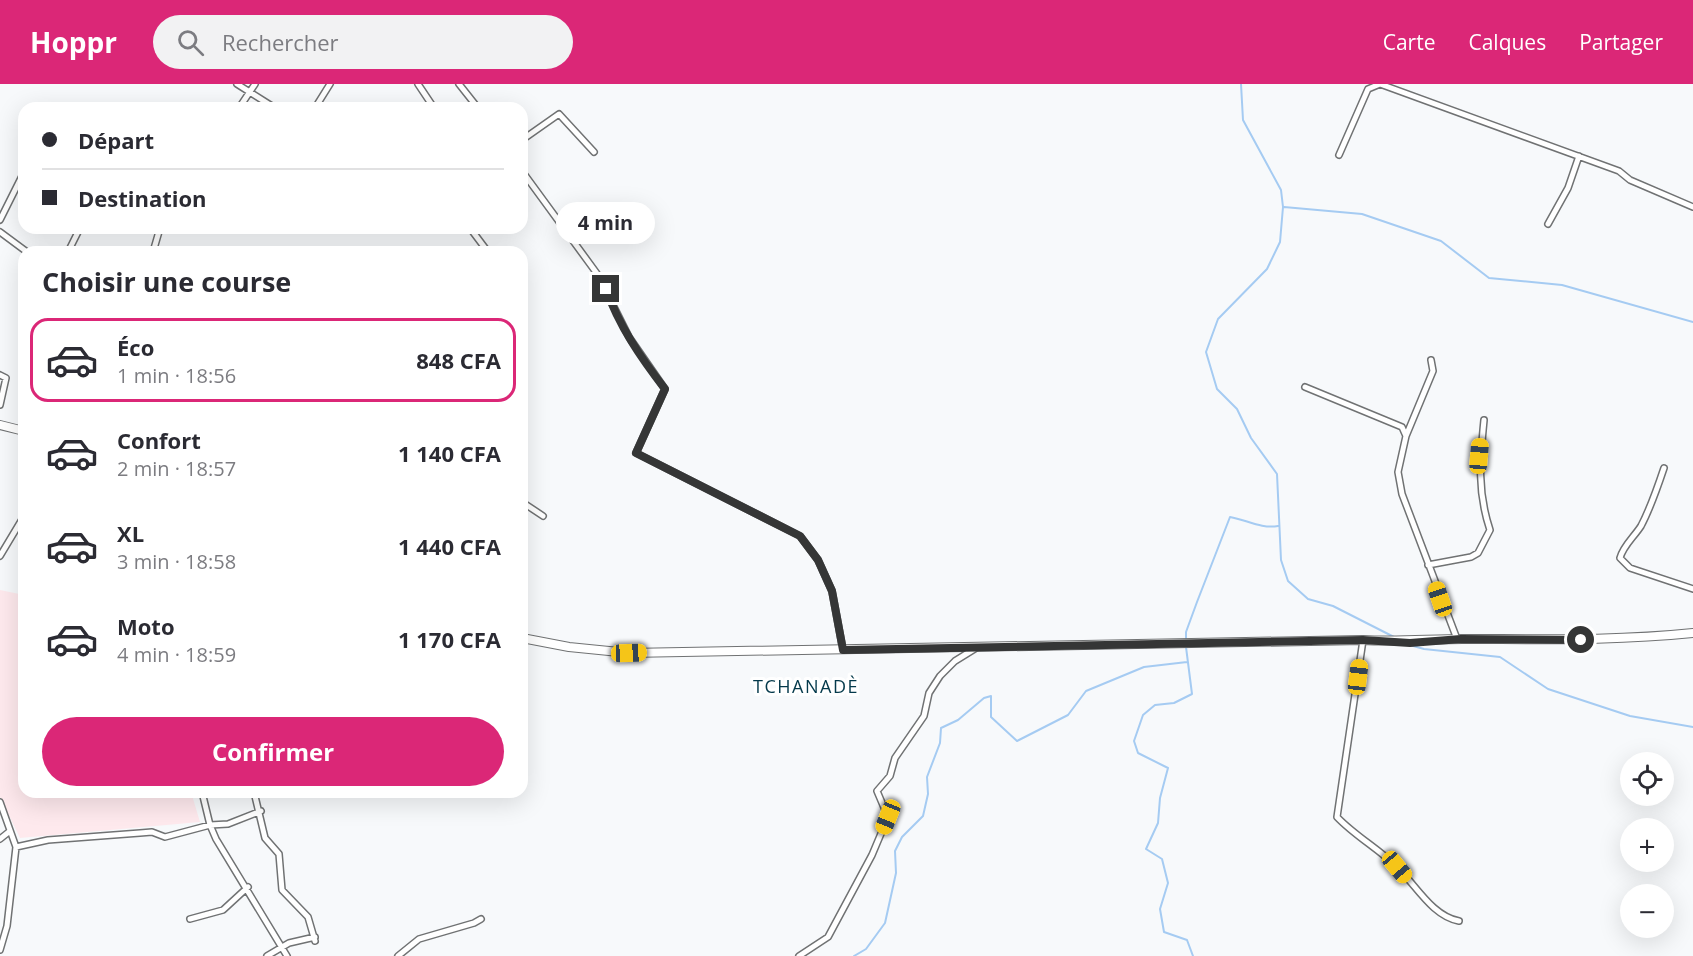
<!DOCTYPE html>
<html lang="fr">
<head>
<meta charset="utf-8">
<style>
	body { margin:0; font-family:"Open Sans",sans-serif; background:#f2f2f3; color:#2b2b33; height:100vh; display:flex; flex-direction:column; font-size:22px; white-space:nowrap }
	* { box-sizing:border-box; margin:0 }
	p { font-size:20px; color:#7c7c81 }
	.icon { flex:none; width:33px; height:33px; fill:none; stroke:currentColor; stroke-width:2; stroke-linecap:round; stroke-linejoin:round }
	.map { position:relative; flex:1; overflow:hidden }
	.panel { position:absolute; left:18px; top:162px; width:510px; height:552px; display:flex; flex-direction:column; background:#fff; border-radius:18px; box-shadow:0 6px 24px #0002 }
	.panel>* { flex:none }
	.top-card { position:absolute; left:18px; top:18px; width:510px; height:132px; border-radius:18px; box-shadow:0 6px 24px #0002; display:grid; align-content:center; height:132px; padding:0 24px; background:#fff }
	.controls { position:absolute; left:1620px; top:668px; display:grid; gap:12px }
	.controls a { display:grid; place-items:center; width:54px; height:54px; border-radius:50%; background:#fff; box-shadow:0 6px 24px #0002; font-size:30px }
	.end { position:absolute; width:27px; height:27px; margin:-14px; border:8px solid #353636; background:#fff; box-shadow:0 0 0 3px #fff }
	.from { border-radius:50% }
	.bubble { position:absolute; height:42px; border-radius:21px; background:#fff; box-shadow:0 6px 24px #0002; font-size:20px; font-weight:700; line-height:42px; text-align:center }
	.car { position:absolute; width:18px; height:36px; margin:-18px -9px; border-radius:8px; box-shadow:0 0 4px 2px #0007; background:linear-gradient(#f5c518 24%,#345 0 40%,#f5c518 0 76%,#345 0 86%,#f5c518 0) }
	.top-card b { display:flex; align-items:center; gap:21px; height:57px; font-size:22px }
	.top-card b+b { border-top:2px solid #e1e1e2 }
	.top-card i { width:15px; height:15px; background:#2b2b33 }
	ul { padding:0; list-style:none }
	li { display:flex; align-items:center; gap:18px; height:84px; margin:0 12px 9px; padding:0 12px; border:3px solid transparent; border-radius:18px }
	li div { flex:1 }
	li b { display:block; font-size:22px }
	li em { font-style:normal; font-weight:700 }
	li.selected { border-color:#db2777 }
	li>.icon { width:54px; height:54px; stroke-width:1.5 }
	h2 { padding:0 24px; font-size:27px; line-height:72px }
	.primary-button { display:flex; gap:12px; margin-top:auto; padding:12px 24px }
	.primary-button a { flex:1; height:69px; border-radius:36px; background:#db2777; color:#fff; font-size:24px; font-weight:700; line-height:69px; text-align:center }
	header { display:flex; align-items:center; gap:36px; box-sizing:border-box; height:84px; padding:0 30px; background:#db2777; color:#fff }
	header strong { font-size:28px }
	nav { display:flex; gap:33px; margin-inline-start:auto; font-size:21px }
	.search { width:420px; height:54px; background:#f2f2f3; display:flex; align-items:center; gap:15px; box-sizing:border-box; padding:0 21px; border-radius:33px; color:#7c7c81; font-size:22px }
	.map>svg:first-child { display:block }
</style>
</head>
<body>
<header>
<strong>Hoppr</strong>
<div class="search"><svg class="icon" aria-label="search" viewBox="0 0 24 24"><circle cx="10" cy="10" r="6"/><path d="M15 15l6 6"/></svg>Rechercher</div>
<nav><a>Carte</a><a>Calques</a><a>Partager</a></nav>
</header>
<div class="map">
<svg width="1693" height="872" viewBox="0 0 1693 872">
	<rect width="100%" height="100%" fill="#f7f9fb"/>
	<path fill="#fee9ed" d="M0,506l24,5v197h167l9,30 -180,16 -20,-41z"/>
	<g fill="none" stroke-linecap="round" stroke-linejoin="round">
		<path stroke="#a5cbf2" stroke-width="2" d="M1241,0l2,36 38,70 2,17 -3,35 -13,27 -49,50 -12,33 11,37 20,20 14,29 26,36 4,86 7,21 20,18 25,7 63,32
			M1284,123l78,7 79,27 48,37 73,7 131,37
			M1186,557v-9l11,-30 33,-85c17,3 31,12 48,9
			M1406,560l18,5 76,8 48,32 82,27 63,11
			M1186,563l6,47 -18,9 -19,2 -12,10 -9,26 4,12 30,15 -8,30 -2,25 -12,26 16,10 6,24 -8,26 4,23 23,8 6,16
			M854,872l12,-7 19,-26 11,-50 -1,-22 7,-14 21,-21 5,-22 -1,-17 13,-34 1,-15 17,-8 26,-22 7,-2v21l26,24 51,-26 18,-24 58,-24 43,-5"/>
		<g stroke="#707273" stroke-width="8">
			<path id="minor" d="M237,0l38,24
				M418,0l16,24
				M459,0l19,24
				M239,24l16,-24
				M315,24l15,-24
				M522,56l37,-26 35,38
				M1339,71l29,-66 12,-5 239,87 11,9 63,27
				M522,87l76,104 31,62 36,52 -29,64 164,83 18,24 14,31 11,59
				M0,136l24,-48
				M1548,140l20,-36 11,-32
				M470,144l18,24
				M0,148l27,20
				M68,168l12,-24
				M153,168l7,-24
				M0,291l6,3 -6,27
				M1305,303l97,40 4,9 -8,36 4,22 55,145
				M1406,352l27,-65 -2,-11
				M1664,384c-7,21 -13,39 -23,58 -7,11 -18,20 -21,32l10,10 63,21
				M522,418l21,14
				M0,472l24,-40
				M1428,481l43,-8 7,-4 12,-23c-13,-39 -10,-70 -6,-110
				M1363,556l-26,177c18,19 42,32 60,50 19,18 35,49 62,54
				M202,708l8,33 6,14 71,117
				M254,708l11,46 14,16 3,36 26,27 7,24
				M0,718l16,45 -9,79 -7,24
				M0,755l10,-8
				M16,763l32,-7 92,-7 12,-1 13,5 45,-12 18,-1 33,-13
				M190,835l33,-9 25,-23
				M267,872l22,-13 26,-6
				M398,872l21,-17 55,-16 7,-4
				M799,872l29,-19 44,-82 16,-38 -11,-26 13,-15 5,-18 29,-42 5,-23 11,-17 15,-15 21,-13"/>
		</g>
		<g stroke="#707273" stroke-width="10">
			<path id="primary" d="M0,341l24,6
				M522,554l47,9 60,6 734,-13c34,2 67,-1 100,-1 77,0 153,2 230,-6"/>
		</g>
		<use href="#minor" stroke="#fff" stroke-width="5"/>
		<use href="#primary" stroke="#fff" stroke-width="8"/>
	</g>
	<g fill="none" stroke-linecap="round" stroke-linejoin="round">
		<path stroke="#353636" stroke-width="8" d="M606,205c13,37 35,69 59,100l-29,64 164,83 18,24 14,31 11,59 520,-10 47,3 51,-4 120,1"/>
	</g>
	<g text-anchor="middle" stroke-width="6" stroke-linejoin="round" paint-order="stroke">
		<g font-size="18" letter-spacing="1.5" fill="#04394b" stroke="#fff">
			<text x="806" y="609">TCHANADÈ</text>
		</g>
	</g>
</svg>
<div class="controls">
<a><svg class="icon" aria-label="locate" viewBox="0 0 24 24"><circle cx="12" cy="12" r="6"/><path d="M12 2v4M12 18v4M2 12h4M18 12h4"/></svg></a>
<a>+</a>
<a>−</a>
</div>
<i class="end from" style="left:1581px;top:556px"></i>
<i class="end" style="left:606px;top:205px"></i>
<div class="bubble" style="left:556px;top:118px;width:99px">4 min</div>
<i class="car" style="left:1479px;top:372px;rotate:5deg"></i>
<i class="car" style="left:1440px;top:515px;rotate:341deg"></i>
<i class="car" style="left:629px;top:569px;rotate:88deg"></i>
<i class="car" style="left:1358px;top:593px;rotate:7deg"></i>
<i class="car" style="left:888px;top:733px;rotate:202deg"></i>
<i class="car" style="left:1397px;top:783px;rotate:140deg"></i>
<div class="top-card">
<b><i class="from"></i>Départ</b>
<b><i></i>Destination</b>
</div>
<section class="panel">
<h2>Choisir une course</h2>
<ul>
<li class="selected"><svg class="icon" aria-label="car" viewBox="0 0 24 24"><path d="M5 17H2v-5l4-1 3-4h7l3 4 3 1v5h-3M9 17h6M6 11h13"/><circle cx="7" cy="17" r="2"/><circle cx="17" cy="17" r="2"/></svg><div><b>Éco</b><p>1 min · 18:56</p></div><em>848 CFA</em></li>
<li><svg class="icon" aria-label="car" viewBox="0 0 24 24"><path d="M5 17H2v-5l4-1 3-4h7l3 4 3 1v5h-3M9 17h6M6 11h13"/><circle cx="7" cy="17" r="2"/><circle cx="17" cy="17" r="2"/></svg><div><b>Confort</b><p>2 min · 18:57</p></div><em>1 140 CFA</em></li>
<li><svg class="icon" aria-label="car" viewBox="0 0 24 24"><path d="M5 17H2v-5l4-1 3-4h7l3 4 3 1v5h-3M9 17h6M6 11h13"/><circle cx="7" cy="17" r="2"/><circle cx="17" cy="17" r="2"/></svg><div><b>XL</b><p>3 min · 18:58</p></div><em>1 440 CFA</em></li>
<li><svg class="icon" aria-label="car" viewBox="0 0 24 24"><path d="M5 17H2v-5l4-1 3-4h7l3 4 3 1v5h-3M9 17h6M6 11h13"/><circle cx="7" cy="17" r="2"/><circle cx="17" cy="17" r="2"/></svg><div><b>Moto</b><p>4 min · 18:59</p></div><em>1 170 CFA</em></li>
</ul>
<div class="primary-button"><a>Confirmer</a></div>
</section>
</div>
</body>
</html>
